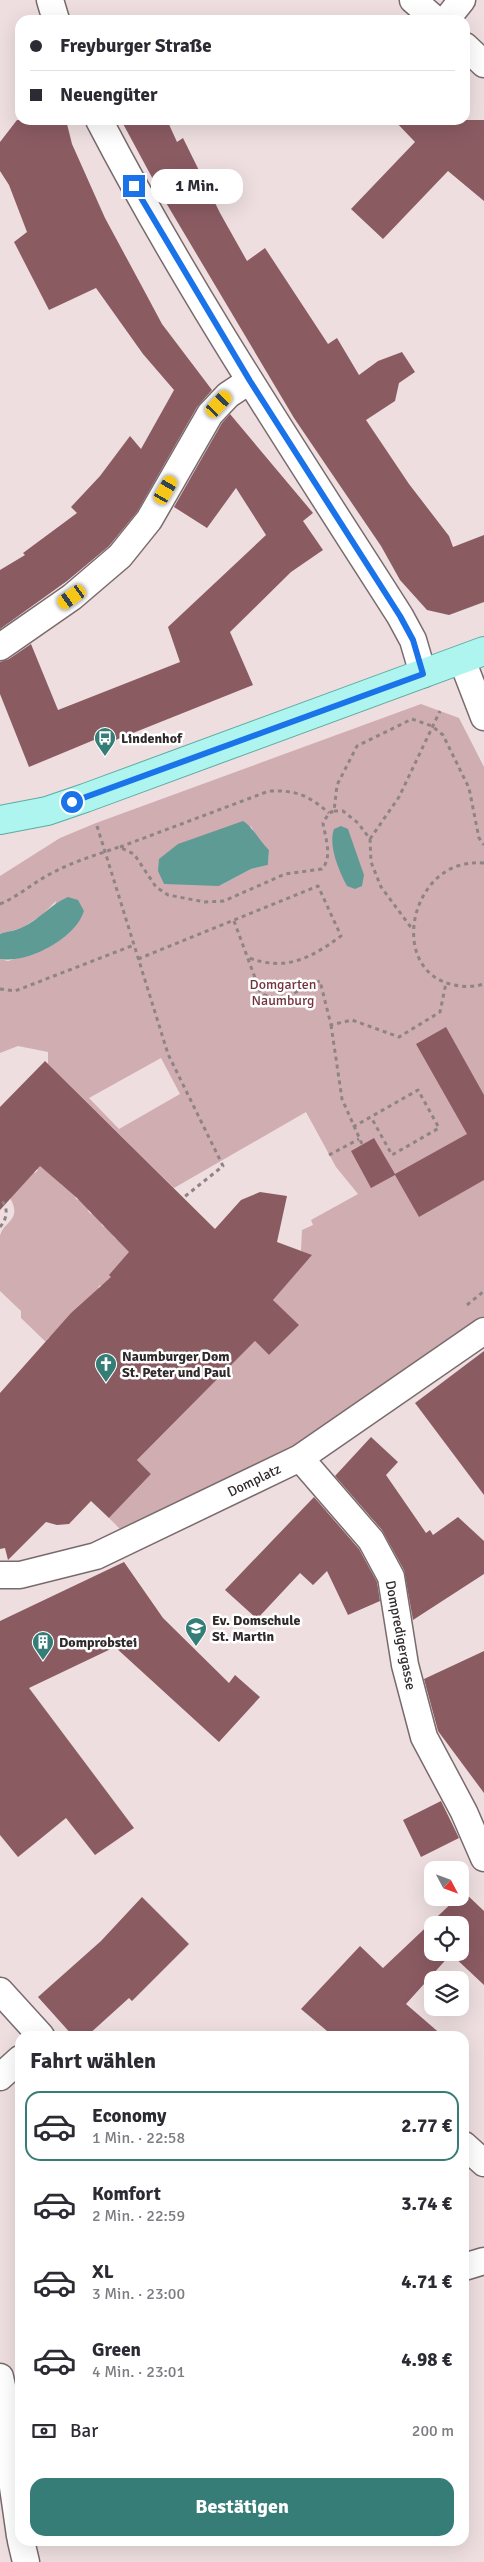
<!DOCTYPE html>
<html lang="de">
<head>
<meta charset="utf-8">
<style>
	body { margin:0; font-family:Signika,sans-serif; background:#f2f2f3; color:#2b2b33; height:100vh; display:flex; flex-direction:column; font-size:19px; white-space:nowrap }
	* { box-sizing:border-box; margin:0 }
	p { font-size:16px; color:#7c7c81 }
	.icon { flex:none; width:28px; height:28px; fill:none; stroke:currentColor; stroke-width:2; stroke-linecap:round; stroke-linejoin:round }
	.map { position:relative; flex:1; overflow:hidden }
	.side { position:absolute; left:15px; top:2031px; width:454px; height:515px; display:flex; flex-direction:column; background:#fff; border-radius:15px; box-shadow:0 5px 20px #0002 }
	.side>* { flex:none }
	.top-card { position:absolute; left:15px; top:15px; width:455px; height:110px; border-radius:15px; box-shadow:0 5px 20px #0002; display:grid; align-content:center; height:110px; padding:0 15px; background:#fff }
	.needle { width:32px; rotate:131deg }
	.buttons { position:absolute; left:424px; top:1861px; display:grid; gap:10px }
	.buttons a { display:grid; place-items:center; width:45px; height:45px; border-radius:10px; background:#fff; box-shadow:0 5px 20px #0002; font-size:25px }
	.end { position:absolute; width:22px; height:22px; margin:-11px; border:6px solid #1a73e8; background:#fff; box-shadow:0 0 0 2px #fff }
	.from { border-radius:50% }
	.bubble { position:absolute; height:35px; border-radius:15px; background:#fff; box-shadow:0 5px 20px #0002; font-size:16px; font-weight:800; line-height:35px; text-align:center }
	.car { position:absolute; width:15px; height:30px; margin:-15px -8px; border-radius:6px; box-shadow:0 0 4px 1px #0007; background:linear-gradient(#f5c518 24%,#345 0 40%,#f5c518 0 76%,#345 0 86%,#f5c518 0) }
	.top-card b { display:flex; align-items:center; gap:18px; height:48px; font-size:19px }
	.top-card b+b { border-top:1px solid #e1e1e2 }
	.top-card i { width:12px; height:12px; background:#2b2b33 }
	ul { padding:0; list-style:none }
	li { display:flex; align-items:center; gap:15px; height:70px; margin:0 10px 8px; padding:0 5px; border:2px solid transparent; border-radius:15px }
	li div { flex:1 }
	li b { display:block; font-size:19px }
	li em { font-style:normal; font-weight:800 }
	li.active { border-color:#357d76 }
	li>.icon { width:45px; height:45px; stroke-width:1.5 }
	h2 { padding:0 15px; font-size:22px; line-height:60px }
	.pay { display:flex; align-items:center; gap:12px; height:55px; padding:0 15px; font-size:19px }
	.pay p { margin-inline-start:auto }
	.primary-button { display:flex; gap:10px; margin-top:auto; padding:10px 15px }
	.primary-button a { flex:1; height:58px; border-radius:15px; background:#357d76; color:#fff; font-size:20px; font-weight:800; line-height:58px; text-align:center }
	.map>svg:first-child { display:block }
</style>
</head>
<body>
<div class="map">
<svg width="484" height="2562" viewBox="0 0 484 2562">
	<rect width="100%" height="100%" fill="#eededf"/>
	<path fill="#d0adb1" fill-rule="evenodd" d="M421,704l38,14 25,49v549l-191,135 -173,78 -11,-11 42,-44 -14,-14 118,-119 14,14 29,-30 -35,-35 35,-35 11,4 2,-4 -10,-4 1,-21 11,-5 -2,-5 47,-26 -22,-27 -30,-55 -132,76 -126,-124v-12l-30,-6 -18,7v-94l8,2 38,-12 10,-48 -14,14 -20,13 -22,6v-58l60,-38 36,-15zM251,826l7,14 11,10 -1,15 -17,4 -32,17zM161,1058l19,36 -61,35 -30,-31z
		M42,1159l20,26 16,10 -3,3 3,2 3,-3 9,10 -2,4 3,3 3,-3 10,10 -3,3 3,3 3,-3 7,13 24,17 -34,35 -4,-4 -2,3 3,3 -48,49 -4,-3 -2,3 3,4 -1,1 -28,-27v-7l-21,-20c0,-17 0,-39 0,-55 3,-14 23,-16 10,-38l15,-16 6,-12 4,3 3,-3 -4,-3z"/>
	<path fill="#5f9b95" d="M243,821c11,7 16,20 26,29l-1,15 -17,4 -32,17 -55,-2 -6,-13 1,-12 19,-15z
		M341,826l7,3 16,46 -2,11 -7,3 -8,-3c-8,-15 -19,-40 -13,-57z
		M68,897l10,3 6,11c-8,27 -56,53 -84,48v-25c7,-3 16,-3 23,-7 17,-8 28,-23 45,-30z"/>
	<path fill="#8b5b62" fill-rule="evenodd" d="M17,120h49l6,24 33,74 41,76 16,30 50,66 -15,17 -60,105 -28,34 -42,35 -67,48v-59l25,-15 -2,-2 54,-40 -6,-6 29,-31 30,-40 11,13 33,-59 -31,-36 -47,-66 -47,22 -35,-68 13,-10 -18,-47 -9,-14v-29z
		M121,120h46l10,22 6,-4 37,75 27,48 18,-13 63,96 9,-6 22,37 19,-14 24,-9 13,20 -16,11 -4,18 -29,19 43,64 40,52 4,11 31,-12v67l-35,13 -22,-5 -27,-30 -19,-34 -87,-128 -132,-222z
		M394,120h90v81l-36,-30 -65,68 -32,-30 64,-67z
		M230,414l83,99 -10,8 20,29 -32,22 -61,60 23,53 -155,62 -4,-7 -65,27 -29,-73v-32l9,-3 22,-15 27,66 122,-48 -12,-35 98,-92 -30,-47 -29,40 -33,-21 48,-84z
		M446,1027l38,68v85l-65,37 -24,-42 -24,13 -20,-37 23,-13 21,36 72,-40 -51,-90z
		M45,1061l170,168 26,-29 19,-8 27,4 -10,46 35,13 -39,45 26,25 -30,30 -14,-14 -118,119 14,14 -42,44 -18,-17 -22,23 -12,1 -11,-3 -38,38 -3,-12 -5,1v-156l71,-80 40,-36 -2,-2 20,-23 -53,-55 -36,-31 -40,44v-103z
		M484,1351v144l-69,-92z
		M371,1437l27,25 -12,13 40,58 4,-3 3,5 25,-18 26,24v33l-71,46 -9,-50 -22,-40 -47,-54z
		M314,1497l45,52 18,33 3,19 -32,14 -21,-44 -14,14 -13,-12 -43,46 -32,-29z
		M124,1562l39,56 66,65 6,-8 25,22 -41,45 -104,-95 -86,41 105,140 -39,27 -29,-37 -48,39 -18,-22v-214z
		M484,1651v142l-46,-62 -14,-52z
		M441,1801l18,37 -38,19 -18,-37z
		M463,1891l21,20v74l-33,-31 -45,50 37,32h-110l-32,-27 59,-63 23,22 74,-70h3zM432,1925h28v27h-28z
		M142,1897l47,47 -57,57 -3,-3 -42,38h-14l-35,-39 63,-56z"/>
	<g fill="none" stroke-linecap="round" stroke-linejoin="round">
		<g stroke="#796b6d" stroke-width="29">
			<path id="minor" d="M50,0l6,20
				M413,0l23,20
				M446,20l16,-20
				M465,46l19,18
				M99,120c89,171 197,333 301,496l13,24 10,34
				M0,647l72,-50 48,-41 29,-36 61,-106 18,-19 21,-14
				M462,660l22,57
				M300,1458l71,82 20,37 14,88 19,72 40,75 20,46
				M0,1575h20l76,-19 204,-98 184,-127
				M0,1991l41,45
				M0,2077l20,-18
				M464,2145l20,18
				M464,2267l20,-6
				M0,2377l8,37 4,66 8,56
				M21,2541l5,21"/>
		</g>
		<g stroke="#5daaa2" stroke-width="30">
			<path id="primary" d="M0,820l47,-9 38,-13 399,-147"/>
		</g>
		<path stroke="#8f8485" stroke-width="3" stroke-dasharray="4 4" stroke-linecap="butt" d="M334,811h9l15,12 12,16 1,23 10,25 32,43
			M97,826l71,228 55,112 -40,32
			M370,839l29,-42 41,-86
			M120,847l149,-56c27,-1 39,4 60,22
			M484,863c-8,-1 -14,0 -23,2 -54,14 -69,107 -7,120 9,2 20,2 30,-1
			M0,904c19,-8 33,-21 50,-30 22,-12 46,-19 69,-27l15,7 22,33 12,8 37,7 19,-1 61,-27 37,-5c11,-12 3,-32 1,-46l6,-10 5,-2 3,-26 20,-39 55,-27 20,7 11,9 26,53 10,50 5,7
			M234,921l27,73c29,9 34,-5 59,-13l11,44 21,-5 47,17 41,-25 6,-29
			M138,959l180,-73 23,50c-31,23 -57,36 -94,21
			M0,989l15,2 119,-46
			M331,1025l11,74 20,45
			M353,1127l65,-37 21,38 -47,27 -21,-38
			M329,1155l30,-16
			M0,1227c7,-8 9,-19 1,-27
			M467,1305l17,-14"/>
		<use href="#minor" stroke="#fff" stroke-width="26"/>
		<use href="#primary" stroke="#adf5ee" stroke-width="28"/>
	</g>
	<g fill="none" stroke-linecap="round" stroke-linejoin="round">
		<path stroke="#1a73e8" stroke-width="6" d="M72,802l351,-128 -10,-34 -13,-24 -150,-235 -116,-195"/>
	</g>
	<defs>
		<g id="bus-pin" transform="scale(1.125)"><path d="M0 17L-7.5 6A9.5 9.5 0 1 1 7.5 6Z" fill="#357d76" stroke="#fff"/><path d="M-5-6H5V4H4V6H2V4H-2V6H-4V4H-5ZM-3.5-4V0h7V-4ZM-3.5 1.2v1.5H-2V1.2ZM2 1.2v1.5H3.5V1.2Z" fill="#fff"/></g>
		<g id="church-pin" transform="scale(1.125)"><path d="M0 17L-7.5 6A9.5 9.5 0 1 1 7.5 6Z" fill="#357d76" stroke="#fff"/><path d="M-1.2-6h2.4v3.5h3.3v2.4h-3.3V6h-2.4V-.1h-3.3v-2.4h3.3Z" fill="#fff"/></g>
		<g id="school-pin" transform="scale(1.125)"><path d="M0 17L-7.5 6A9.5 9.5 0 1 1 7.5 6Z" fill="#357d76" stroke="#fff"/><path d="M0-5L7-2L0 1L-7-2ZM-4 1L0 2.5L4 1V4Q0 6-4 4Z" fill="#fff"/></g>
		<g id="building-pin" transform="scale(1.125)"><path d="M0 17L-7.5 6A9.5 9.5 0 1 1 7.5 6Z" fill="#357d76" stroke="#fff"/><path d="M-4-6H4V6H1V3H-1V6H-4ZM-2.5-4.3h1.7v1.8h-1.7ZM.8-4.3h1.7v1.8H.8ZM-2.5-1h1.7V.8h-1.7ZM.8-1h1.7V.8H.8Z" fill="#fff"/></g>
	</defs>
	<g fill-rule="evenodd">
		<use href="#bus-pin" x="105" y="738"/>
		<use href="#church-pin" x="106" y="1364"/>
		<use href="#school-pin" x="196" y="1628"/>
		<use href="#building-pin" x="43" y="1642"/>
	</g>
	<g text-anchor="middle" stroke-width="5" stroke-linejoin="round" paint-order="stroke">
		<g font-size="14" font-weight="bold" fill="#2f292a" stroke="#fff" text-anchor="start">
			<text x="121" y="743">Lindenhof</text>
			<text x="122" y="1361">Naumburger Dom<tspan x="122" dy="16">St. Peter und Paul</tspan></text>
			<text x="212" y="1625">Ev. Domschule<tspan x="212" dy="16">St. Martin</tspan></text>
			<text x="59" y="1647">Domprobstei</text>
		</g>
		<g font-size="14" fill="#74323d" stroke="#fff">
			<text x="283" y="989">Domgarten<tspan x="283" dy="16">Naumburg</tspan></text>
		</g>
		<g font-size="14" fill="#2f292a" stroke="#fff">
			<text transform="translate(254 1480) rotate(-26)" y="5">Domplatz</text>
			<text transform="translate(401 1635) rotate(79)" y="5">Dompredigergasse</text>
		</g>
	</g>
</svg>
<div class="buttons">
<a><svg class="needle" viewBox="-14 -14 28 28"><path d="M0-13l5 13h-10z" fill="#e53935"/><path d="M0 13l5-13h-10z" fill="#7c7c81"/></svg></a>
<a><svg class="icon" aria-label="locate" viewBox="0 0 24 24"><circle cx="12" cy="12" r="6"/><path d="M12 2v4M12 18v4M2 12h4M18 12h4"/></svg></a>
<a><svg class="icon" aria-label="layers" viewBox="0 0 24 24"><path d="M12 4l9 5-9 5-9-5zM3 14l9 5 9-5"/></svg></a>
</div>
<i class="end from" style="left:72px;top:802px"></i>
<i class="end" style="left:134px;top:186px"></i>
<div class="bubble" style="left:151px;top:169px;width:92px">1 Min.</div>
<i class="car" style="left:219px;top:404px;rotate:43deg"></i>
<i class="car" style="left:166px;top:490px;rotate:30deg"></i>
<i class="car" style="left:72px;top:597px;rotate:235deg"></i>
<div class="top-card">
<b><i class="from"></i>Freyburger Straße</b>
<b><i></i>Neuengüter</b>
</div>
<section class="side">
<h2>Fahrt wählen</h2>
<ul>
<li class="active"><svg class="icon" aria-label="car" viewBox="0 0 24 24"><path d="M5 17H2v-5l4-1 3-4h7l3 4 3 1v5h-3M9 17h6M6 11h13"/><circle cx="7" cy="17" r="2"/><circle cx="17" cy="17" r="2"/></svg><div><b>Economy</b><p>1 Min. · 22:58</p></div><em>2.77 €</em></li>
<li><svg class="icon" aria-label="car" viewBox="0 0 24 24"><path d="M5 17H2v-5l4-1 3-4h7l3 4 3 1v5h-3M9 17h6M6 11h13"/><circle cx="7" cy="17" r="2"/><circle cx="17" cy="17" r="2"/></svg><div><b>Komfort</b><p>2 Min. · 22:59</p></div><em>3.74 €</em></li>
<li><svg class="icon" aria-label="car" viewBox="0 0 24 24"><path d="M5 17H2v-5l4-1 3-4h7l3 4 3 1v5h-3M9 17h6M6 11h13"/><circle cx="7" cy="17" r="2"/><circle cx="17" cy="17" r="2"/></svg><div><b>XL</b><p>3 Min. · 23:00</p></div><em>4.71 €</em></li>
<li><svg class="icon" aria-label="car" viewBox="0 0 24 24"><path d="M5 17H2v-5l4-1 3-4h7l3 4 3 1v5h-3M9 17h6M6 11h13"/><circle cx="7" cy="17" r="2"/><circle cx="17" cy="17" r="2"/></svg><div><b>Green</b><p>4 Min. · 23:01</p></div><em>4.98 €</em></li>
</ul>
<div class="pay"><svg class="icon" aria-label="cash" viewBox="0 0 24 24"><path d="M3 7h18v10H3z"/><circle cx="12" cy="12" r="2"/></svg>Bar<p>200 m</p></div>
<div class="primary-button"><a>Bestätigen</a></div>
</section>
</div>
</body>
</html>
